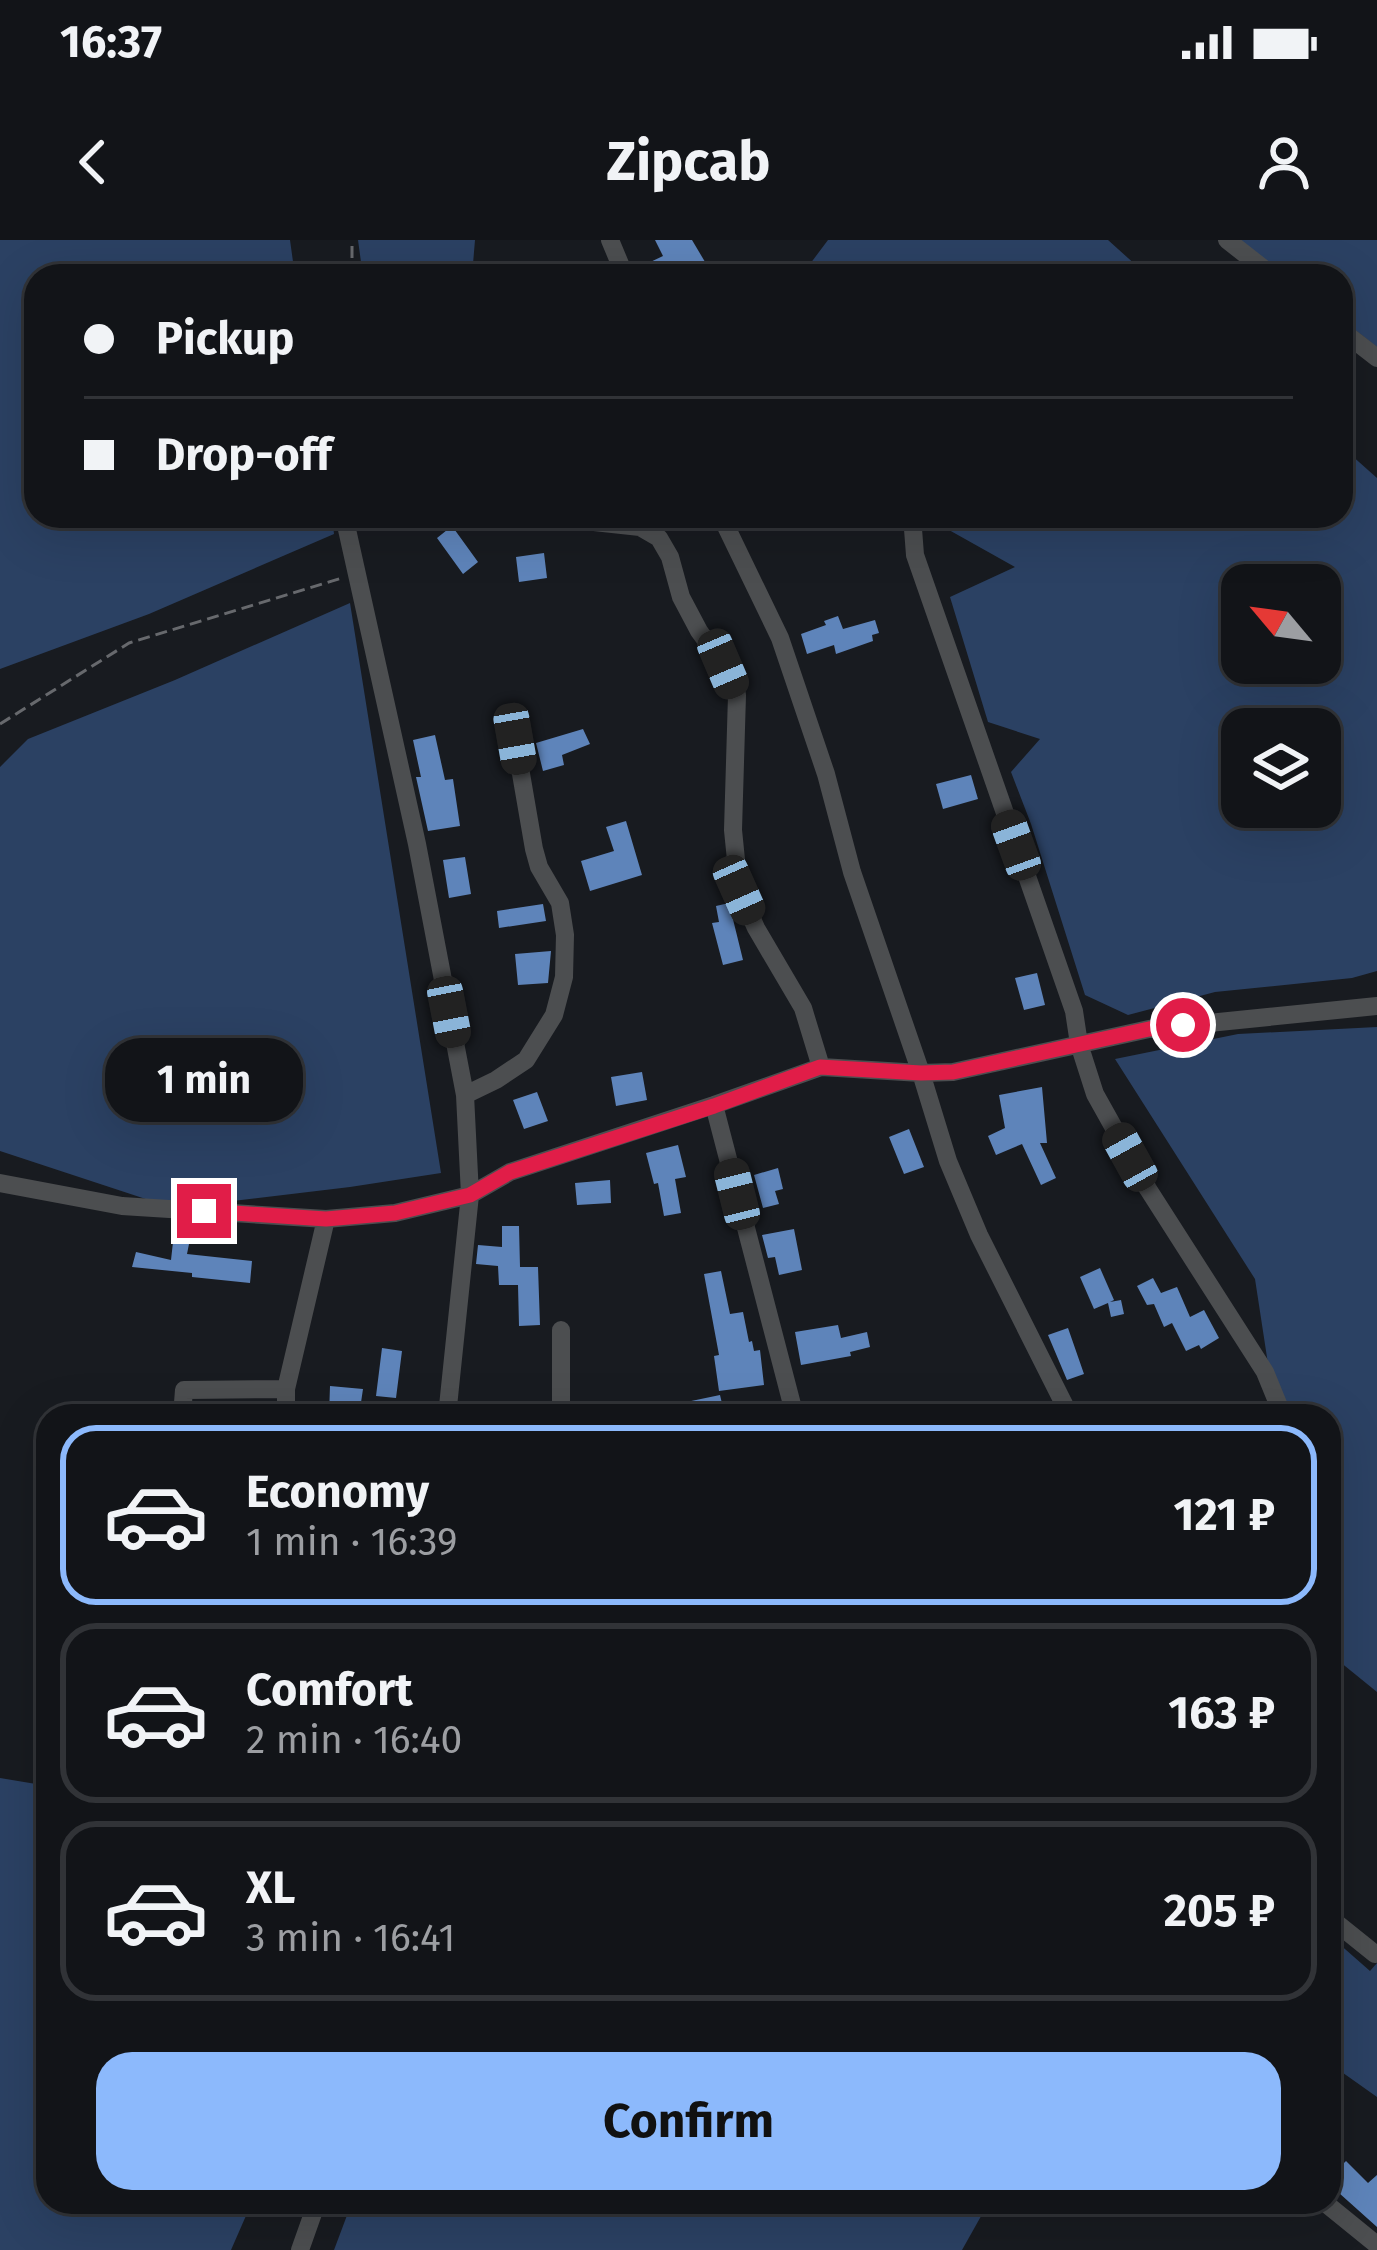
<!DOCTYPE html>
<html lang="en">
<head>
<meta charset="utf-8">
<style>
	body { margin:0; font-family:"Fira Sans",sans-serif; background:#1f2125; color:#f1f3f6; height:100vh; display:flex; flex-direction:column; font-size:45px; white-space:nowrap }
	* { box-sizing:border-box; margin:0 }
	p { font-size:39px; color:#9c9ea2 }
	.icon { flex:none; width:66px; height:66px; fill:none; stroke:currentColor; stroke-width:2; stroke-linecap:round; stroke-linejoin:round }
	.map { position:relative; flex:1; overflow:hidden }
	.sheet { position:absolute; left:36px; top:1164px; width:1305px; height:810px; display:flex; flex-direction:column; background:#121418; border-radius:36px; box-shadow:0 12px 48px #0002,0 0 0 3px #313337 }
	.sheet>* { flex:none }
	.top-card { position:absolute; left:24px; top:24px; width:1329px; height:264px; border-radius:36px; box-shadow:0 12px 48px #0002,0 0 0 3px #313337; display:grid; align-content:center; height:264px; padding:0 60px; background:#121418 }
	.needle { width:78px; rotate:299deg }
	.buttons { position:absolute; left:1221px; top:324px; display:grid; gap:24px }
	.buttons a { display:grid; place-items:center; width:120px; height:120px; border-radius:24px; background:#121418; box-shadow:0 12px 48px #0002,0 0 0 3px #313337; font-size:60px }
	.end { position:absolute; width:54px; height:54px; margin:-27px; border:15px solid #e11d48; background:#fff; box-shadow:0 0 0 6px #fff }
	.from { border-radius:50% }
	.bubble { position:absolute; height:84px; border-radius:36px; background:#121418; box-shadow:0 12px 48px #0002,0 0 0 3px #313337; font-size:39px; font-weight:700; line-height:84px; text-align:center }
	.car { position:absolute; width:36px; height:72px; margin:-36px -18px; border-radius:15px; box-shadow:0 0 9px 3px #0007; background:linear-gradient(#222 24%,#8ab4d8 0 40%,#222 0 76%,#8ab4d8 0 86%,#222 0) }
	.top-card b { display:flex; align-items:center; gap:42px; height:114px; font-size:45px }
	.top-card b+b { border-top:3px solid #313337 }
	.top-card i { width:30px; height:30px; background:#f1f3f6 }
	ul { padding:21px 0 0; list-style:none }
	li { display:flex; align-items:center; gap:36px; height:180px; margin:0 24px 18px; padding:0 36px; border:6px solid #313337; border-radius:36px }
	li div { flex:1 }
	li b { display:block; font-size:45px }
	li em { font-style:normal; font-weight:700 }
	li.active { border-color:#8cb9fc }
	li>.icon { width:108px; height:108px; stroke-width:1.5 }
	.button { display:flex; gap:24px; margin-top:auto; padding:24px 60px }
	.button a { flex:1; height:138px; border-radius:36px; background:#8cb9fc; color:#111; font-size:48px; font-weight:700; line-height:138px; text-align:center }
	.status { display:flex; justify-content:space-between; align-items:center; height:84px; padding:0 60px; background:#121418; direction:ltr }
	.status svg { height:33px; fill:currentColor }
	header { display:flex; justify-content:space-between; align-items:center; height:156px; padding:0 60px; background:#121418; font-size:54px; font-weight:700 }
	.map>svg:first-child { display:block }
</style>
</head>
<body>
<div class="status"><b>16:37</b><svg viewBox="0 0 49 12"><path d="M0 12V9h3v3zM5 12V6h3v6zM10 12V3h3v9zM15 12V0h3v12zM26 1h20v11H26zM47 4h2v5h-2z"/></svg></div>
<header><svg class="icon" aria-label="back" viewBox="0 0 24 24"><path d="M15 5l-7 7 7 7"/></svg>Zipcab<svg class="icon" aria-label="person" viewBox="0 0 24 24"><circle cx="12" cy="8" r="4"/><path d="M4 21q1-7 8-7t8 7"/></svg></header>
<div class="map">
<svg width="1377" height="2010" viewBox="0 0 1377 2010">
	<rect width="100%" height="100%" fill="#181b20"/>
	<path fill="#2b4163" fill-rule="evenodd" d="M0,0h290l5,36h-259v240h296l2,18 -185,80 -149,55z
		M358,0h117l-3,36h-101l-10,-14z
		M828,0h280l40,36h-347z
		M1240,0h137v107l-36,-28v-43h-55z
		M1341,206l36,32v493l-25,7 -137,14 -87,23 -43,-20 -54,-171 -20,-52 29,-33 -52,-17 -38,-125 65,-30 -91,-51h417zM1242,345h78v78h-78zM1242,489h78v78h-78z
		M350,363l91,570 -91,14 -177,21 -173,-57v-384l28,-28 147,-59z
		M1377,787v665l-48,-39v-237h-53l-21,-137 -140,-220 123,-25z
		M0,1538l48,8v416h204l-21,48h-231z
		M1329,1695l41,36 7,-8v134l-48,-34z
		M352,1962h637l-27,48h-628z"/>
	<path fill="#5e84ba" d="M655,0h37l19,32 -8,4h-53l-6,-11 19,-9z
		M452,286l26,36 -15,12 -26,-36z
		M544,313l3,25 -28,4 -3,-25z
		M838,376l5,13 32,-9 4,13 -7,2 1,6 -37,13 -2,-9 -27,9 -6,-20 25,-9 -2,-4z
		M583,489l7,15 -28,11 2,10 -21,6 -7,-28z
		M435,495l10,45 8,-1 7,47 -32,5 -12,-54h5l-8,-37z
		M971,535l7,24 -35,10 -7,-25z
		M626,581l16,54 -52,16 -9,-30 33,-10 -8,-24z
		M465,617l6,37 -22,4 -6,-38z
		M729,663l14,57 -20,5 -11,-42 7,-1 -3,-16z
		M543,664l3,17 -47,7 -2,-17z
		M551,711l-3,32 -30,2 -3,-31z
		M1037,733l8,32 -21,5 -9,-32z
		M642,832l5,28 -31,6 -5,-29z
		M1042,847l5,56h-7l16,35 -15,7 -19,-41 -26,11 -8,-19 17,-8 -6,-33z
		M537,852l11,29 -24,8 -11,-29z
		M909,889l15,38 -20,7 -15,-37z
		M678,905l8,32 -11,2 6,34 -17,3 -6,-33 -4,1 -8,-31z
		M778,928l5,21 -8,2 4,13 -16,4 -9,-33z
		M610,940l1,23 -34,2 -2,-22z
		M502,986h17l1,41h18l2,58 -21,1 -1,-41h-19l-1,-19 -22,-2 2,-19 24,2z
		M794,989l8,41 -23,5 -4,-18 -7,1 -6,-23z
		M173,1002l16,2 -2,10 65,7 -2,22 -58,-6v-4l-60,-6 4,-15 35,8z
		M1100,1028l14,32 -4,2 11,-2 3,14 -13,3 -3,-14 -14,6 -14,-32z
		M721,1031l9,43 13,-2 6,30 3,-1 2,10 6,-1 4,35 -45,6 -5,-35 5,-1 -15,-81z
		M1153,1038l8,15 16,-6 13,30 14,-7 15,28 -18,11 -2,-4 -13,6 -14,-28 -8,4 -10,-23 -7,1 -10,-19z
		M838,1085l3,13 26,-6 3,15 -20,5 1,4 -50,9 -6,-33z
		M1068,1088l16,46 -17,6 -19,-45z
		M382,1108l20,3 -6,47 -20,-2z
		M330,1146l33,3 -4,27h-30z
		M720,1155l5,21h-76l-1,-6z
		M1346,1921l22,22 9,-8v52l-48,-43v-6z"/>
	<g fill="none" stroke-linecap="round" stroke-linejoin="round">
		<path stroke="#67696d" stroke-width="3" stroke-dasharray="12 6" stroke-linecap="butt" d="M352,36v-36
			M0,484l129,-81 213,-65"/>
		<path stroke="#4c4e50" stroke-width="18" d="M610,0l15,36
			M1227,0l46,36
			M1341,90l36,28
			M344,276l73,328 48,251 5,100 -23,221
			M582,276l12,6 46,5 19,11 11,19 11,40 18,34 24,33 14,31 -4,135 6,60 17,38 47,80 18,59
			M721,276l59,122 46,136 26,98 69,201 27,88 31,74 91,181
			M912,276l3,39 159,456 5,33 16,50 53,95 117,183 18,44
			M465,855l31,-15 30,-20 28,-45 10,-38 1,-42 -5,-32 -21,-36 -5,-18 -19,-110
			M714,865l81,311
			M0,943l122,23 204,13 69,-6 75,-18 40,-23 204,-67 107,-38 100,6 32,-1 196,-43 228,-23
			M286,1149v27
			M182,1176l2,-26 102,-1 40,-170
			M561,1176v-86
			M1329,1677l46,37
			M1324,1962l53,43
			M1037,1966l4,-4
			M300,2010l17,-48"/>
	</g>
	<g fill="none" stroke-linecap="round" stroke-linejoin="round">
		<path stroke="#e11d48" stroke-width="15" d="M204,971l122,8 69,-6 75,-18 40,-23 204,-66 106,-39 101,6 32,-1 196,-43 34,-4"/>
	</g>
</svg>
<div class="buttons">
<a><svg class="needle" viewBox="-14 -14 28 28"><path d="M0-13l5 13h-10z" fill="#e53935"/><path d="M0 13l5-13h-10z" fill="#9c9ea2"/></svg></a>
<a><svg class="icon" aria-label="layers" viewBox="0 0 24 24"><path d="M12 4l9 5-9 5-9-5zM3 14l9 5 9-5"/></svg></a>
</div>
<i class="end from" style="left:1183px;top:785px"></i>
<i class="end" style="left:204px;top:971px"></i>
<div class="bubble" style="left:105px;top:798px;width:198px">1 min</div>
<i class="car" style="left:723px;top:424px;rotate:157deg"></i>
<i class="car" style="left:515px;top:499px;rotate:170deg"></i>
<i class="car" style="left:1016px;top:605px;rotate:340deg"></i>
<i class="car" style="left:739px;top:650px;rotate:156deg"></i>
<i class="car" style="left:449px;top:772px;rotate:169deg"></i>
<i class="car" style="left:1130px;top:917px;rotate:331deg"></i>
<i class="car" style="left:737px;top:954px;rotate:346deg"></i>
<div class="top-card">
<b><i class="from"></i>Pickup</b>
<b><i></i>Drop-off</b>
</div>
<section class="sheet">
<ul>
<li class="active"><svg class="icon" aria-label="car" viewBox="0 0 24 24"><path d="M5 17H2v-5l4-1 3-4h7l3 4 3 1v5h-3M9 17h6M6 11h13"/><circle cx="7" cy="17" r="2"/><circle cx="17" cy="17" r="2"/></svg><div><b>Economy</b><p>1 min · 16:39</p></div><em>121 ₽</em></li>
<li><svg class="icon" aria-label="car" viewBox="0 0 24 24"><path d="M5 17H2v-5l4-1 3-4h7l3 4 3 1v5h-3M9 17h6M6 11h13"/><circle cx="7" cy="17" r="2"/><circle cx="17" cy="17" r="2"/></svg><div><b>Comfort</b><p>2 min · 16:40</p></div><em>163 ₽</em></li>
<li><svg class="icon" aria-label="car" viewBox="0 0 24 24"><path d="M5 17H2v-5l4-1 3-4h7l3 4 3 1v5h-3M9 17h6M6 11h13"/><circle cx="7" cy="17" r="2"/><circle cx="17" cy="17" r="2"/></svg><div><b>XL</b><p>3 min · 16:41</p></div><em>205 ₽</em></li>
</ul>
<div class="button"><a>Confirm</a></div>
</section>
</div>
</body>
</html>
